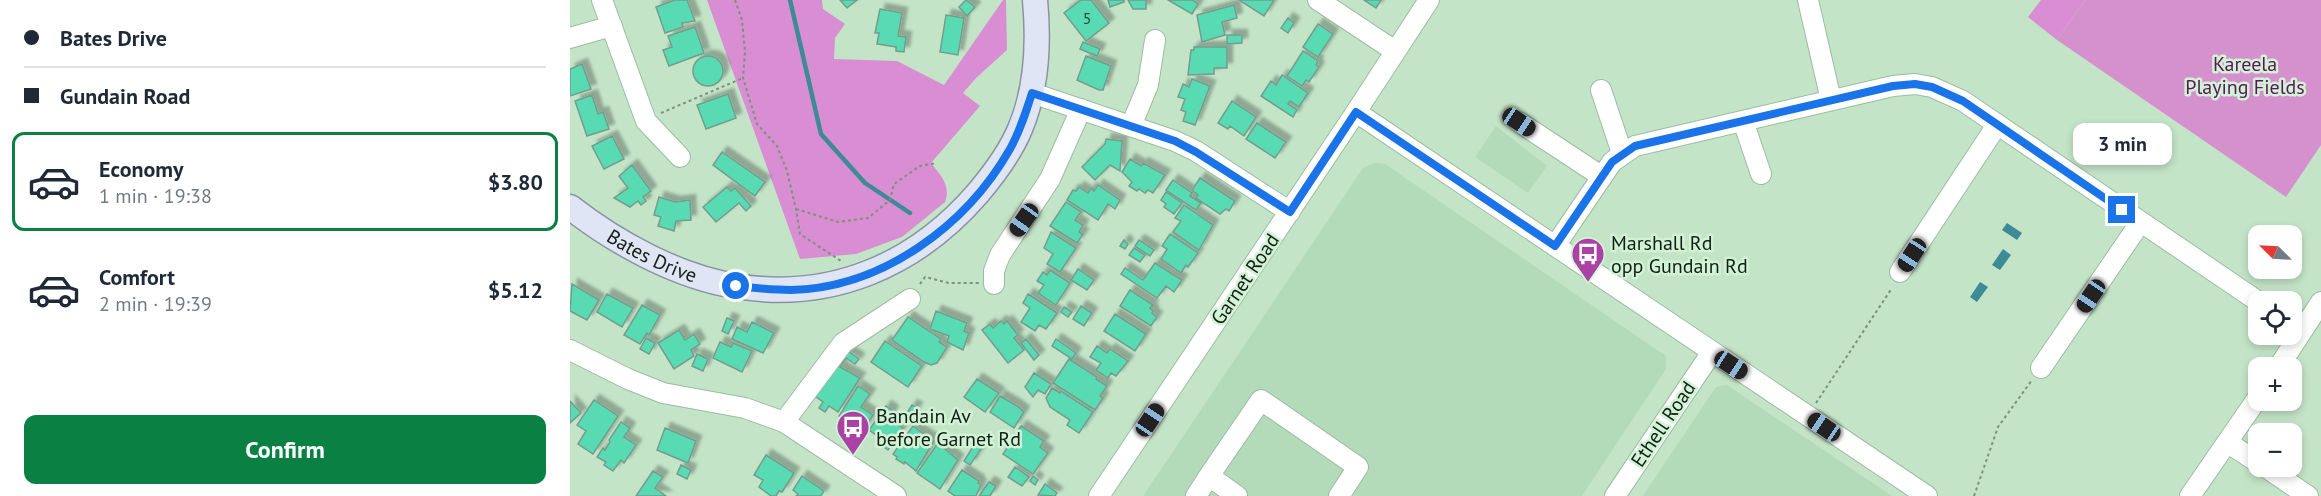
<!DOCTYPE html>
<html lang="en">
<head>
<meta charset="utf-8">
<style>
	body { margin:0; font-family:"PT Sans",sans-serif; background:#f6f6f7; color:#1f2937; height:100vh; display:flex; flex-direction:column; font-size:22px; white-space:nowrap }
	* { box-sizing:border-box; margin:0 }
	p { font-size:20px; color:#747a83 }
	.icon { flex:none; width:33px; height:33px; fill:none; stroke:currentColor; stroke-width:2; stroke-linecap:round; stroke-linejoin:round }
	.map { position:relative; flex:1; overflow:hidden }
	.sheet { display:flex; flex-direction:column; background:#fff; width:570px }
	.sheet>* { flex:none }
	.top-card { display:grid; align-content:center; height:132px; padding:0 24px; background:#fff }
	.needle { width:39px; rotate:294deg }
	.controls { position:absolute; left:1678px; top:225px; display:grid; gap:12px }
	.controls a { display:grid; place-items:center; width:54px; height:54px; border-radius:12px; background:#fff; box-shadow:0 3px 9px #0003; font-size:30px }
	.end { position:absolute; width:27px; height:27px; margin:-14px; border:8px solid #1a73e8; background:#fff; box-shadow:0 0 0 3px #fff }
	.from { border-radius:50% }
	.bubble { position:absolute; height:42px; border-radius:12px; background:#fff; box-shadow:0 3px 9px #0003; font-size:20px; font-weight:700; line-height:42px; text-align:center }
	.car { position:absolute; width:18px; height:36px; margin:-18px -9px; border-radius:8px; box-shadow:0 0 4px 2px #0007; background:linear-gradient(#222 24%,#8ab4d8 0 40%,#222 0 76%,#8ab4d8 0 86%,#222 0) }
	.top-card b { display:flex; align-items:center; gap:21px; height:57px; font-size:22px }
	.top-card b+b { border-top:2px solid #e0e1e3 }
	.top-card i { width:15px; height:15px; background:#1f2937 }
	ul { padding:0; list-style:none }
	li { display:flex; align-items:center; gap:18px; height:99px; margin:0 12px 9px; padding:0 12px; border:3px solid transparent; border-radius:12px }
	li div { flex:1 }
	li b { display:block; font-size:22px }
	li em { font-style:normal; font-weight:700 }
	li.current { border-color:#0b8043 }
	li>.icon { width:54px; height:54px; stroke-width:1.5 }
	.primary-button { display:flex; gap:12px; margin-top:auto; padding:12px 24px }
	.primary-button a { flex:1; height:69px; border-radius:12px; background:#0b8043; color:#fff; font-size:24px; font-weight:700; line-height:69px; text-align:center }
	main { display:flex; flex:1; min-height:0 }
	.map>svg:first-child { display:block }
</style>
</head>
<body>
<main>
<section class="sheet">
<div class="top-card">
<b><i class="from"></i>Bates Drive</b>
<b><i></i>Gundain Road</b>
</div>
<ul>
<li class="current"><svg class="icon" aria-label="car" viewBox="0 0 24 24"><path d="M5 17H2v-5l4-1 3-4h7l3 4 3 1v5h-3M9 17h6M6 11h13"/><circle cx="7" cy="17" r="2"/><circle cx="17" cy="17" r="2"/></svg><div><b>Economy</b><p>1 min · 19:38</p></div><em>$3.80</em></li>
<li><svg class="icon" aria-label="car" viewBox="0 0 24 24"><path d="M5 17H2v-5l4-1 3-4h7l3 4 3 1v5h-3M9 17h6M6 11h13"/><circle cx="7" cy="17" r="2"/><circle cx="17" cy="17" r="2"/></svg><div><b>Comfort</b><p>2 min · 19:39</p></div><em>$5.12</em></li>
</ul>
<div class="primary-button"><a>Confirm</a></div>
</section>
<div class="map">
<svg width="1751" height="496" viewBox="0 0 1751 496">
	<defs>
		<filter id="shadow"><feDropShadow dx="5.5" dy="-5.5" stdDeviation="1.5" flood-color="#0004"/></filter>
	</defs>
	<rect width="100%" height="100%" fill="#c4e4c8"/>
	<path fill="#b3dab9" d="M926,126l51,40 -19,27 -53,-36z
		M804,163l11,1 281,192v13l-84,127h-439l220,-328z
		M1157,385l165,111h-249l73,-109z"/>
	<path fill="#d491ce" d="M1515,0h236v145l-35,52 -229,-157z"/>
	<path fill="#d98dd3" d="M137,0h115l1,9 22,15 -10,14 -1,21 63,2 47,24 59,-85h3l1,50 -31,28 -13,15 17,13 -49,57c10,13 20,22 14,39l-43,35 -46,17 -56,5z
		M1471,0h44l-28,40 -29,-23z"/>
	<path fill="#3d8b97" d="M1437,223l15,10 -5,7 -15,-10z
		M1433,249l8,6 -11,15 -8,-5z
		M1410,282l8,5 -11,15 -7,-5z"/>
	<g fill="none" stroke-linecap="round" stroke-linejoin="round">
		<path stroke="#3d8b97" stroke-width="4.5" d="M220,0l31,134 44,49 45,30"/>
	</g>
	<path fill="#58dbb3" stroke="#739d8d" stroke-width="1.5" filter="url(#shadow)" d="M105,0h12l8,21 -13,2 1,4 -18,6 -9,-26z
		M270,0h17l-10,8z
		M396,0l9,7 -8,9 -8,-9z
		M511,0h10l18,23 -23,18 -22,-28z
		M538,0h16v2l-14,5z
		M558,0h18v9h-13z
		M598,0h24l6,4 -6,10z
		M669,0h35l-10,16z
		M794,0h17l-5,8z
		M664,5l3,13 -15,4 3,13 -23,7 -5,-27z
		M310,9l22,4 -4,23 8,1 -2,15 -8,-1v-4l-19,-3 2,-11h-4z
		M376,15l18,3 -6,37 -18,-3z
		M718,18l6,5 -6,10 -7,-5z
		M748,24l15,10 -15,23 -15,-10z
		M125,27l9,26 -35,13 -6,-16 9,-3 -4,-11z
		M657,35h15v8l-15,1z
		M513,42l17,7 -3,7 -17,-7z
		M624,47h33v21h-13v6l-26,1 3,-25h3z
		M733,51l15,10 -2,4 3,2 -10,15 -3,-2 -4,6 -15,-10z
		M516,56l25,10 -8,24h-4l-22,-10z
		M123 71a15 15 0 1 1 30 0a15 15 0 1 1-30 0Z
		M12,64l9,25 -21,7v-27z
		M712,75l26,18 -9,14 -9,-6 -2,3 9,6 -4,7 -32,-21 10,-15 5,4z
		M622,79l18,7 -15,39 -12,-4 3,-9 -5,-2 4,-11 -7,-2 5,-13 6,3z
		M158,94l8,24 -30,11 -9,-24z
		M22,95l6,19 5,-2 6,17 -22,7 -12,-35z
		M662,101l24,16 -12,19 -14,-10 -2,3 -10,-6z
		M687,123l29,19 -11,16 -29,-19z
		M42,136l12,23 -20,10 -12,-23z
		M536,139l16,2 -2,30 -10,-6 -15,15 -13,-13 23,-23z
		M152,152l43,30 -10,14 -42,-31z
		M560,159l11,7 2,-3 22,12 -12,18 -5,-3 -3,3 -6,-4 -2,2 -8,-5 3,-4 -10,-10z
		M62,165l19,26 -8,6 3,4 -5,4 -3,-4 -8,6 -16,-9 14,-10 -9,-12z
		M630,178l35,23 -6,10 -3,-2 -6,5 -24,-16 2,-3 -6,-5z
		M603,180l19,13 -2,3 11,7 -5,7 -30,-20z
		M528,185l22,15 -5,9 -7,-5 -10,16 -31,-20 6,-10 3,1 3,-4 9,6 3,-5 3,3z
		M157,187l4,4 4,-3 16,18 -5,5 -7,-8 -23,19 -13,-15z
		M596,192l16,11 -8,11 -10,-7 2,-3 -5,-4z
		M89,197l16,5 15,-2 1,20 -15,1 -2,10 -16,-5 3,-9 -7,-2z
		M496,202l15,10 -6,8 8,5 -4,7 4,2 -6,9 -27,-17z
		M614,205l29,20 -14,25 -26,-18 8,-11 -6,-3z
		M481,232l25,16 -16,24 -13,-8 6,-10 -9,-6z
		M600,234l28,19 -10,14 -2,-2 -5,8 -20,-14 6,-10 -5,-3z
		M554,240l4,4 -3,5 -5,-3z
		M569,240l15,10 -4,6 -15,-10z
		M564,248l11,7 -5,7 -11,-7z
		M585,263l27,17 -8,12 -8,-6 -9,12 -36,-24 4,-6 18,12z
		M508,269l16,11 -7,10 -16,-10z
		M480,270l20,13 -14,22 -18,-12 6,-8 -7,-4 6,-9 4,3z
		M2,284l27,16 -12,20 -17,-9z
		M560,290l23,15 -3,3 3,3 -1,2 5,4 -6,9 -31,-20z
		M37,294l26,14 -11,19 -25,-15z
		M458,294l29,19 -11,16 -7,-4 -4,6 -14,-9 9,-14 -7,-5z
		M72,305l18,10 -11,20 -2,-2 -7,11 -16,-9z
		M511,306l11,7 -8,13 -11,-7z
		M494,307l8,5 -4,5 -7,-5z
		M366,311l31,12 -3,8 5,2 -6,17 -16,-8 2,-6 -19,-7z
		M545,314l31,20 -11,17 -31,-20z
		M338,317l33,22 -2,3 8,5 -10,16 -6,2 -7,-3 -32,-22z
		M157,318l7,3 -6,13 -6,-3z
		M431,321l3,3 3,-3 11,14 -4,3 10,12 -16,13 -26,-33 8,-6 3,4z
		M182,322l22,11 -11,20 -31,-14 5,-12 10,5z
		M109,330l6,10 9,-6 6,10 -9,6 3,6 -20,13 -16,-26z
		M76,338l9,5 -6,11 -9,-5z
		M456,339l13,16 -5,5 -13,-17z
		M486,339l20,14 -4,6 -20,-13z
		M315,341l37,25 -14,21 -37,-25z
		M150,342l11,5 2,-4 19,8 -10,21 -29,-14z
		M527,346l10,7 3,-4 18,12 -12,15 -5,-3 -3,5 -12,-8 5,-7 -11,-6z
		M275,349l14,10 -4,5 -9,-6 -6,9 20,11 -22,34 -9,-6 -4,6 -6,-4 4,-6 -11,-8z
		M127,354l11,5 -5,12 -11,-5z
		M499,359l28,18 -1,2 11,7 -7,10 3,2 -8,12 -42,-27z
		M464,373l17,11 -6,10 -7,-4 -5,7 -8,-10z
		M407,379l22,14 -14,19 -21,-15z
		M288,386l12,8 -9,13 12,8 -13,19 -13,-9 2,-2 -10,-7z
		M482,388l8,5 1,-2 32,21 -14,21 -12,-8 3,-5 -20,-13 -4,-9z
		M430,396l17,10 7,6 -10,16 -24,-16z
		M24,400l24,16 -25,38 -15,-10 8,-13 -9,-6z
		M0,401l11,12 -11,10z
		M342,405l5,3 -4,6 -5,-3z
		M316,406l7,5 -4,7 14,10 -15,22 -11,-8 3,-4 -11,-8z
		M51,422l9,6 -6,9 12,8 -12,18 -3,-3 -8,11 -9,-6 2,-3 -9,-5 6,-9 2,2 5,-8 -1,-2z
		M343,426l21,15 -18,30 -11,-9 -1,2 -8,-5 1,-2 -4,-3z
		M451,426l23,15 -4,6 8,6 -15,21 -30,-20z
		M95,428l31,13 -8,22 -31,-13z
		M406,442l7,4 -13,19 -6,-4z
		M368,443l20,17 -18,29 -23,-16z
		M196,455l28,18 -12,19 -3,-1 -3,5h-5l-12,-9 4,-7 -9,-5z
		M111,465l10,5 -4,9 -10,-5z
		M445,467l14,10 -7,9 -14,-9z
		M392,470l17,11 -1,2 3,2 -5,11h-21l-7,-5z
		M83,471l10,6 -8,11 11,8h-30z
		M232,476l22,15 -3,5h-25l2,-2 -5,-4z
		M463,476l5,4 -3,5 -5,-4z
		M419,482l7,4 -6,10h-11z
		M475,484l12,9 -2,3 -17,-1z"/>
	<g fill="none" stroke-linecap="round" stroke-linejoin="round">
		<g stroke="#9dbca1" stroke-width="22">
			<path id="minor" d="M32,0l44,121 34,36
				M748,0l77,51
				M1238,0l23,100
				M0,38l42,-12
				M1031,90l21,63
				M462,93l143,48 21,10 94,61
				M786,112l571,384
				M1173,121l18,53
				M949,122l82,54
				M561,126l17,-41 7,-45
				M985,246l57,-84 23,-16 258,-60 22,-2 17,3 31,14 296,201
				M1330,272l97,-147
				M424,284v-13l6,-16 50,-76 31,-70
				M0,350l58,29 35,14 82,15 39,14 112,74
				M1471,368l99,-145
				M1708,368l43,-66
				M214,422l59,-79 67,-44
				M1658,443l31,20
				M1694,466l44,30
				M529,496l257,-384 73,-112
				M626,496l13,-20
				M667,496l-28,-20 52,-76 97,67 -19,29
				M1045,496l97,-144
				M1620,496l69,-100"/>
		</g>
		<g stroke="#8a94a1" stroke-width="27">
			<g id="major">
				<path id="s1" d="M0,207c46,36 108,70 166,79 95,16 180,-21 242,-93 16,-19 32,-40 42,-64 17,-40 19,-86 15,-129"/>
			</g>
		</g>
		<path stroke="#7a927e" stroke-width="2" stroke-dasharray="3 3" stroke-linecap="butt" d="M165,0l7,20 3,32 -2,26 14,46 20,22 10,25 9,38 4,25 41,27
			M91,113l82,-35
			M226,209l42,13 30,-4 22,-18 4,-16 26,-18 17,-3
			M350,284l5,-7 24,6h30
			M1246,403l76,-115
			M1404,496l24,-69 34,-47"/>
		<use href="#minor" stroke="#fff" stroke-width="20"/>
		<use href="#major" stroke="#dfe5f4" stroke-width="24"/>
	</g>
	<g fill="none" stroke-linecap="round" stroke-linejoin="round">
		<path stroke="#1a73e8" stroke-width="8" d="M166,286c18,2 37,4 55,4 91,-2 175,-64 219,-141 10,-18 16,-37 22,-56l143,48 21,11 94,60 66,-100 199,134 57,-84 23,-16 258,-60 22,-2 17,3 31,14 159,109"/>
	</g>
	<defs>
		<g id="bus-pin" transform="scale(1.725)"><path d="M0 17L-7.5 6A9.5 9.5 0 1 1 7.5 6Z" fill="#aa42a5" stroke="#d1f2d5"/><path d="M-5-6H5V4H4V6H2V4H-2V6H-4V4H-5ZM-3.5-4V0h7V-4ZM-3.5 1.2v1.5H-2V1.2ZM2 1.2v1.5H3.5V1.2Z" fill="#fff"/></g>
	</defs>
	<g fill-rule="evenodd">
		<use href="#bus-pin" x="1018" y="254"/>
		<use href="#bus-pin" x="283" y="427"/>
	</g>
	<g text-anchor="middle" stroke-width="5" stroke-linejoin="round" paint-order="stroke">
		<g font-size="16" fill="#244e3c">
			<text x="517" y="24">5</text>
		</g>
		<g font-size="20" fill="#5a1657" stroke="#d1f2d5">
			<text x="1675" y="71">Kareela<tspan x="1675" dy="23">Playing Fields</tspan></text>
		</g>
		<g font-size="20" fill="#131f15" stroke="#d1f2d5" text-anchor="start">
			<text x="1041" y="250">Marshall Rd<tspan x="1041" dy="23">opp Gundain Rd</tspan></text>
			<text x="306" y="423">Bandain Av<tspan x="306" dy="23">before Garnet Rd</tspan></text>
		</g>
		<g font-size="20" fill="#131f15" stroke="#d1f2d5">
			<text dy="7" stroke="none"><textPath href="#s1" startOffset="96">Bates Drive</textPath></text>
			<text transform="translate(675 279) rotate(-56)" y="7">Garnet Road</text>
			<text transform="translate(1093 424) rotate(-56)" y="7">Ethell Road</text>
		</g>
	</g>
</svg>
<div class="controls">
<a><svg class="needle" viewBox="-14 -14 28 28"><path d="M0-13l5 13h-10z" fill="#e53935"/><path d="M0 13l5-13h-10z" fill="#747a83"/></svg></a>
<a><svg class="icon" aria-label="locate" viewBox="0 0 24 24"><circle cx="12" cy="12" r="6"/><path d="M12 2v4M12 18v4M2 12h4M18 12h4"/></svg></a>
<a>+</a>
<a>−</a>
</div>
<i class="end from" style="left:166px;top:286px"></i>
<i class="end" style="left:1552px;top:210px"></i>
<div class="bubble" style="left:1503px;top:123px;width:99px">3 min</div>
<i class="car" style="left:949px;top:122px;rotate:124deg"></i>
<i class="car" style="left:454px;top:220px;rotate:215deg"></i>
<i class="car" style="left:1342px;top:255px;rotate:213deg"></i>
<i class="car" style="left:1521px;top:296px;rotate:214deg"></i>
<i class="car" style="left:1161px;top:365px;rotate:123deg"></i>
<i class="car" style="left:580px;top:420px;rotate:34deg"></i>
<i class="car" style="left:1254px;top:427px;rotate:304deg"></i>
</div>
</main>
</body>
</html>
